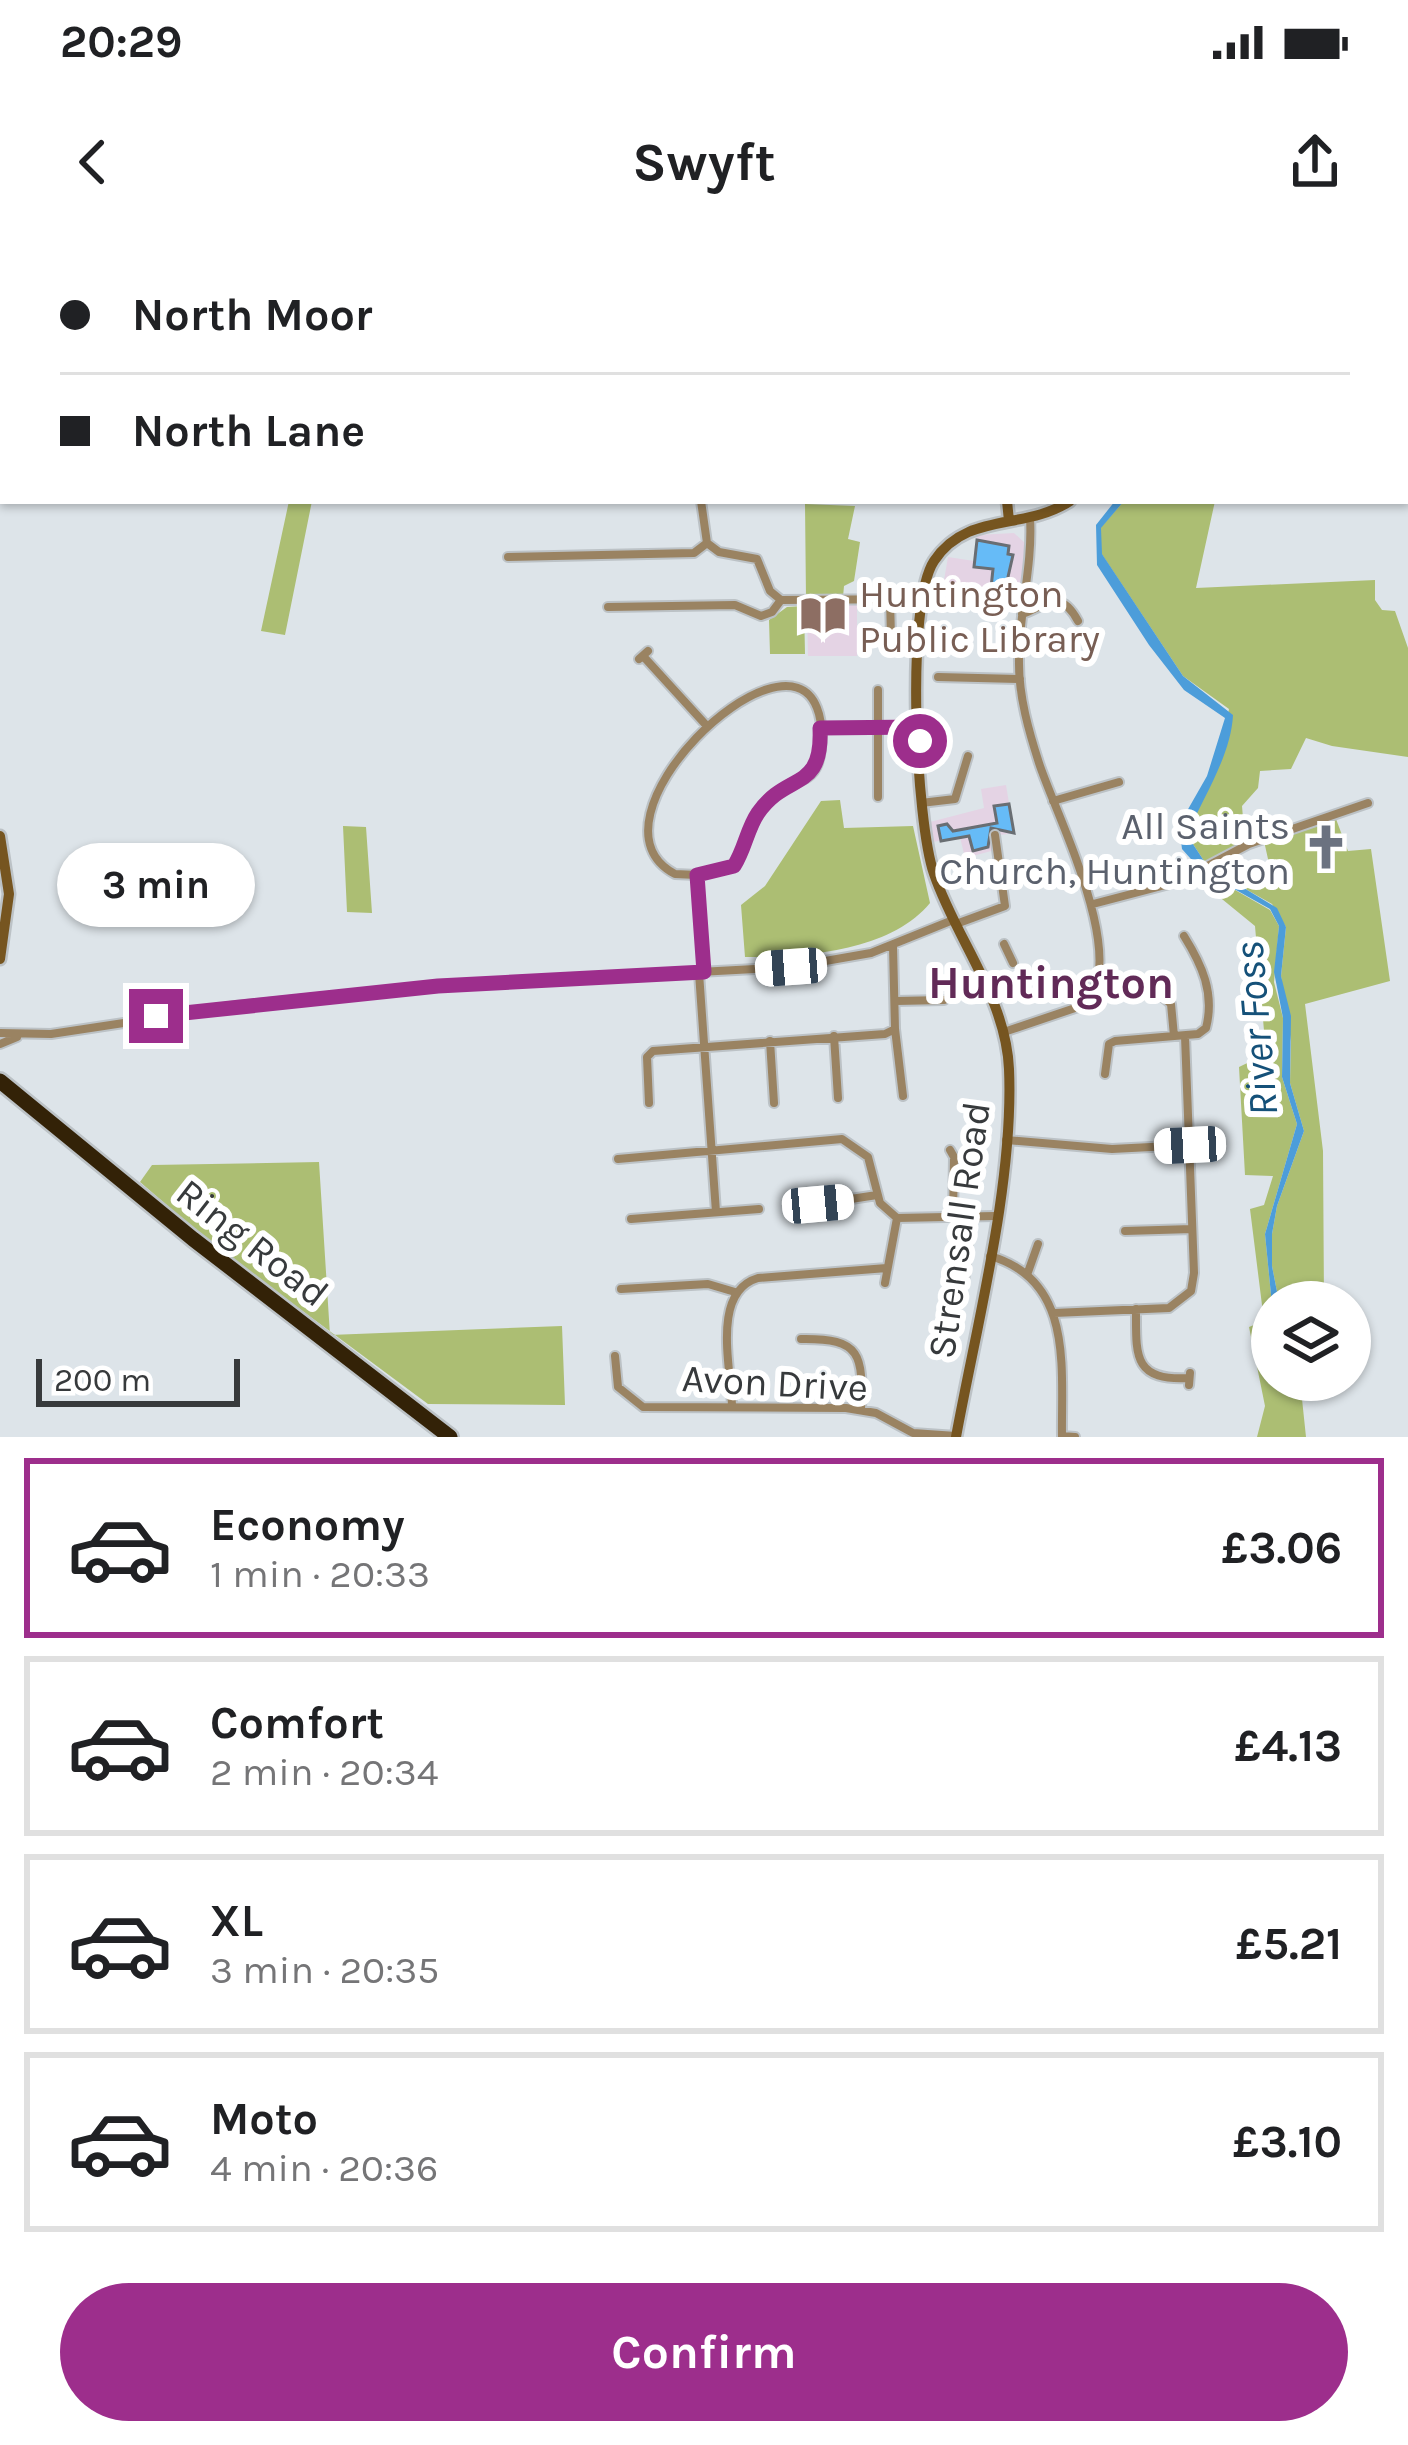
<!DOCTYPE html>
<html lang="en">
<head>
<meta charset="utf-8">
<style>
	body { margin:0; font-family:Karla,sans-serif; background:#f2f2f2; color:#202124; height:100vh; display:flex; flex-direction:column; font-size:45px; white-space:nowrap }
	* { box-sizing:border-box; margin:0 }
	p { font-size:39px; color:#757577 }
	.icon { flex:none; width:66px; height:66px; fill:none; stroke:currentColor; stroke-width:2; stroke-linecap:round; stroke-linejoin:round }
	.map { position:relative; height:1197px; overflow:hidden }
	.side { display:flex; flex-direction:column; background:#fff; flex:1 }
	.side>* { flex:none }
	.top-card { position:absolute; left:0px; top:0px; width:1410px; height:264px; box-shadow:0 3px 9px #0004; display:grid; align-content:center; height:264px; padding:0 60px; background:#fff }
	.tools { position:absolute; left:1251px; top:1041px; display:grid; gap:24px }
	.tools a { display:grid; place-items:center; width:120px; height:120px; border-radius:50%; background:#fff; box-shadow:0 3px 9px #0004; font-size:60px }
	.scale { position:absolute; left:36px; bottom:30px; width:204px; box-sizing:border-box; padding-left:12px; border:6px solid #373a3c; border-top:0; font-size:33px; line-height:42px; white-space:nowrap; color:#373a3c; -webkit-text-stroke:9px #fff; paint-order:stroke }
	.end { position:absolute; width:54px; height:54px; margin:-27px; border:15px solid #9d2e8c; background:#fff; box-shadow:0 0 0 6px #fff }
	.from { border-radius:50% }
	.bubble { position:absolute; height:84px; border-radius:42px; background:#fff; box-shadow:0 3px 9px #0004; font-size:39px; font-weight:700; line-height:84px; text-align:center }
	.car { position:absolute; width:36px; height:72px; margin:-36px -18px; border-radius:15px; box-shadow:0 0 9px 3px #0007; background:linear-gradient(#fff 24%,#345 0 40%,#fff 0 76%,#345 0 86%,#fff 0) }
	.top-card b { display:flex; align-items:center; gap:42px; height:114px; font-size:45px }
	.top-card b+b { border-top:3px solid #e0e0e0 }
	.top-card i { width:30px; height:30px; background:#202124 }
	ul { padding:21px 0 0; list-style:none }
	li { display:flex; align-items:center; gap:36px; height:180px; margin:0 24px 18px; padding:0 36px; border:6px solid #e0e0e0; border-radius:0px }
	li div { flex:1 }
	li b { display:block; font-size:45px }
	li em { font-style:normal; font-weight:700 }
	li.on { border-color:#9d2e8c }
	li>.icon { width:108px; height:108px; stroke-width:1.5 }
	.button { display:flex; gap:24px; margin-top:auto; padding:24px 60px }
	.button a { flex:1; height:138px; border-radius:72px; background:#9d2e8c; color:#fff; font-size:48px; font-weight:700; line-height:138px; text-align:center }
	.status { display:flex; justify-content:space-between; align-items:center; height:84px; padding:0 60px; background:#fff; direction:ltr }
	.status svg { height:33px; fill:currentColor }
	header { display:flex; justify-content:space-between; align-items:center; height:156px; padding:0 60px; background:#fff; font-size:54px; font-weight:700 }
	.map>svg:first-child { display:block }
</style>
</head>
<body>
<div class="status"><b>20:29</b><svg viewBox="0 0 49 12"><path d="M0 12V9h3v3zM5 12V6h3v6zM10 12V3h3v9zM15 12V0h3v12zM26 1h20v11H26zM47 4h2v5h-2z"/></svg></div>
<header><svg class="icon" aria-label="back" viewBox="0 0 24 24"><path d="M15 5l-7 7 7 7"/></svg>Swyft<svg class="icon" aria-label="share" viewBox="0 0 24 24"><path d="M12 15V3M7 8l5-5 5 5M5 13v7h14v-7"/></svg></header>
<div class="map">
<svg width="1408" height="1197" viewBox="0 0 1408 1197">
	<rect width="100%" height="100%" fill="#dde4e9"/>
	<path fill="#e4d3e4" d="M1014,293l12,11 -9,64 -35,2v-17l-39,-7 5,-29 26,4 3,-26z
		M857,364v52h-49l-1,-50z
		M1006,545l8,48 -21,3 2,14 -30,8 -5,-21 -27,5 -3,-20 54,-14 -3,-19z"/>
	<path fill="#acbe73" d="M289,261h23l-27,134 -24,-4z
		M1124,261h91l-19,87 179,-8v20l7,10 13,1 13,37v109l-76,-11 -26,-8 -15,31 -31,2 -2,17 -16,18 1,12 14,12c-13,19 -38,18 -51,34l-19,-29 29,-66 13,-60 -46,-33 -82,-123v-26z
		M805,264l50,2 -7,33 12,3 -6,39 -10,5 -1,11 -37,1z
		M804,366l1,48h-35l-1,-34 18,-13z
		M840,560l4,28 69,-2 17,77c-39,48 -127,55 -185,54l-4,-52 24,-19 56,-85z
		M1336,579l12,32 23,-2 19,132 -85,23 18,147 1,151h-45l-7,-36v-32l5,-28 27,-75 -14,-48 1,-42 -10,-65 5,-49 -14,-23 -62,-35 25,-16 8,21 27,-6 -6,-27z
		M343,586l23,1 6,86 -25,-1z
		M1202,631l68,39 9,16 -5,56 9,36 -1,59 15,47 -32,110 7,71 -1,76 29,-1 6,57h-49l8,-31 -16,-79 15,-6 -14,-112 14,-4 9,-29 -28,-1 -6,-108 27,-13 -11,-128 -60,-49z
		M319,922l11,173 232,-9 3,79 -137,-1 -216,-160 -72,-62 12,-17z"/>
	<path fill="#4c9dda" d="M1115,261h9l-23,27 1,26 81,122 50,39c-2,41 -30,82 -46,120l19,29 -7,4 -17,-19 -3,-24 28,-49 18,-58 -41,-28 -35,-45 -52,-80 -1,-40z
		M1209,627l68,41 9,19 -5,49 10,40 -1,67 14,48 -27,75 -5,28v32l7,36 -7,3 -7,-71 32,-110 -15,-47 1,-59 -9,-46 5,-46 -9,-17 -68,-38z"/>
	<path fill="#66bbf7" stroke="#696e73" stroke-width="3" d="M977,300l32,6 -1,8 5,1 -8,35 -14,-2 2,-19 -19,-2z
		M1009,564l5,29 -23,-5 -3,19 -15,4 -4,-15 -28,5 -3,-15 9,-2 6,7 44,-8 -3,-17z"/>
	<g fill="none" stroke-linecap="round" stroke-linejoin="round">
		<g stroke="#bcc2c6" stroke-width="12">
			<path id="street" d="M1079,3l3,-3
				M1183,3l2,-3
				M701,261l6,42
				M707,303l12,9 38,7 13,32 11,9
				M508,317l186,-4 13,-10
				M890,359l1,38
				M781,360l139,-1
				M608,367l127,-2 26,11 11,-4 9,-12
				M1022,374c23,-7 37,-28 56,7
				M643,416l63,69
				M639,419l9,-8
				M938,437l82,2
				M878,450v107
				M820,488l99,-1
				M1053,561l66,-19
				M921,563l34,-4 13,-43
				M697,635l37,-9c16,-24 17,-53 41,-72 14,-12 36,-10 43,-31 5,-15 5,-40 -1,-55 -33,-88 -242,113 -142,166l22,1 6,97
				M1093,664l84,-22 72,-38 119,-41
				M956,684l49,-18 -10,-71
				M1004,704l9,19
				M893,706l2,83 8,67
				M699,733l17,239
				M1164,758l7,6 3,32
				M896,761l48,-1
				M1004,792l80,-27c48,-43 -29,-192 -45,-242 -10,-31 -20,-66 -20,-99 -1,-49 14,-97 11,-146
				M0,793l51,1 185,-28 202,-20 353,-19 80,-14 82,-33
				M834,796l4,62
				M770,801l4,62
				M0,804l17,-7
				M1105,834l4,-30 6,-3 83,-7 8,-6c9,-35 -4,-63 -22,-92
				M649,863l-2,-46 6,-6 232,-17 10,-5
				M1006,900l106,9 78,-4
				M950,910l4,7 -1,60
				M618,919l224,-20 26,18 12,46 17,15 98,-2
				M818,964l59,-9
				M631,979l128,-10
				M1125,991l67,-2
				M990,1016c84,24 71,112 72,181
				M1027,1035l11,-31
				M964,1041l7,-66
				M885,1043l12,-65
				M621,1049l87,-5 27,8
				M1136,1069c0,47 -3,72 53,69
				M1054,1073l115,-5 22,-17 3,-18 -9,-237
				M801,1099c61,-1 62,16 60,71
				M615,1116l3,31 25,20 203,1 30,5 37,20 43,3
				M1189,1145l1,-12
				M732,1166c-1,-39 -21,-114 26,-128l129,-10
				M1062,1196l13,1"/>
		</g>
		<g stroke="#bcc2c6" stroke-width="15">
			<path id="secondary" d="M1006,3l1,-3
				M1345,3l5,-3
				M1007,261l2,20
				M0,596l9,58 -9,65
				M956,1197c21,-114 58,-254 53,-368 -3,-71 -53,-130 -75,-195 -18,-52 -29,-269 0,-313 33,-50 91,-30 136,-60"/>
		</g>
		<g stroke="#bcc2c6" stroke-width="20">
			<path id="highway" d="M0,841l193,158 257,198"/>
		</g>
		<use href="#street" stroke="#9a8362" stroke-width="8"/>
		<use href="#secondary" stroke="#765520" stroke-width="10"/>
		<use href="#highway" stroke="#332207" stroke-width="15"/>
	</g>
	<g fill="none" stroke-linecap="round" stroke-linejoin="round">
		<path stroke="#9d2e8c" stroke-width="15" d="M156,776l282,-30 266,-14 -7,-97 37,-9c11,-17 13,-37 24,-53 29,-42 65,-20 62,-85l100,-1v14"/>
	</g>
	<defs>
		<g id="library-bare" transform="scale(3.6)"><path d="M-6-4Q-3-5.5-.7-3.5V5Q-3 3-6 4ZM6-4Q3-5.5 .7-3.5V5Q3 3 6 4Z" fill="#8d6e63" stroke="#fff" stroke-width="2.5" paint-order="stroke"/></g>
		<g id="church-bare" transform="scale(3.6)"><path d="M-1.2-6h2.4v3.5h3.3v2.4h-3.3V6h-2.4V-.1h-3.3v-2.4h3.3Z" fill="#6b7280" stroke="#fff" stroke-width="2.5" paint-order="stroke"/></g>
	</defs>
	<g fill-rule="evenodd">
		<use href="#library-bare" x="823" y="375"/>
		<use href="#church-bare" x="1326" y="607"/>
	</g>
	<g text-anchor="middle" stroke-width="12" stroke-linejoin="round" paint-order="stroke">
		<g font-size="39" fill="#785e54" stroke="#fff" text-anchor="start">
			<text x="859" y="367">Huntington<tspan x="859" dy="45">Public Library</tspan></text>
		</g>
		<g font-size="39" fill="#5b616d" stroke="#fff" text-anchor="end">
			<text x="1290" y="599">All Saints<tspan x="1290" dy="45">Church, Huntington</tspan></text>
		</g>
		<g font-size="39" fill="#373a3c" stroke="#fff">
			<text transform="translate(958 990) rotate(-82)" y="14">Strensall Road</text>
			<text transform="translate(253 1002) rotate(38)" y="14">Ring Road</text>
			<text transform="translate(775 1142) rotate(3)" y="14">Avon Drive</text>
		</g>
		<g font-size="42" font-style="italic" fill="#155179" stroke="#fff">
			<text transform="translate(1255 789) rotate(-95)" y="15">River Foss</text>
		</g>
		<g font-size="45" font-weight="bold" fill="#612a57" stroke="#fff">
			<text x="1051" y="758">Huntington</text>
		</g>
	</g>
</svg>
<div class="tools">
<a><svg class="icon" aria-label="layers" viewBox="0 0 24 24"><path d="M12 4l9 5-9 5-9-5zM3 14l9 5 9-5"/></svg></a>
</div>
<div class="scale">200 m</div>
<i class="end from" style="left:920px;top:501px"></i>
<i class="end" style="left:156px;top:776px"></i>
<div class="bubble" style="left:57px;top:603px;width:198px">3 min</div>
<i class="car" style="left:791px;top:727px;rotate:266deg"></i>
<i class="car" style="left:1190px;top:905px;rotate:267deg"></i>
<i class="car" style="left:818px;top:964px;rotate:85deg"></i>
<div class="top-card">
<b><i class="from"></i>North Moor</b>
<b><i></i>North Lane</b>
</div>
</div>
<section class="side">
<ul>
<li class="on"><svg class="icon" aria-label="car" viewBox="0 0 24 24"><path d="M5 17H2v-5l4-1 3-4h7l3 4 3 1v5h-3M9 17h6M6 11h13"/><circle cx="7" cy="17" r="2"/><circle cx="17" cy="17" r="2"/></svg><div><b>Economy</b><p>1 min · 20:33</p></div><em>£3.06</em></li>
<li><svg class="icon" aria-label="car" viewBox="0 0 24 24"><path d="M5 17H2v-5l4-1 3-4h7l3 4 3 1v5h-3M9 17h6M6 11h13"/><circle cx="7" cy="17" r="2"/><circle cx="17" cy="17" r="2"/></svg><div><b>Comfort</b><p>2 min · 20:34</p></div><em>£4.13</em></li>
<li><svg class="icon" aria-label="car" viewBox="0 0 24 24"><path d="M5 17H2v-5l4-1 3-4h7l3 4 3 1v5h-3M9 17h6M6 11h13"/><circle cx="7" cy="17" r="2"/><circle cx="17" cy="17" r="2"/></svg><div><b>XL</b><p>3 min · 20:35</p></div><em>£5.21</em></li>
<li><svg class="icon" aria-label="car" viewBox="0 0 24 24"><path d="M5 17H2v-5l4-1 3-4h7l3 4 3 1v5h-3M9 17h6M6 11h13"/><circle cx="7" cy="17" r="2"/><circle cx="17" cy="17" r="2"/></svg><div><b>Moto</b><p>4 min · 20:36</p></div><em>£3.10</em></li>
</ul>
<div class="button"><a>Confirm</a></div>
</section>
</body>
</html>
